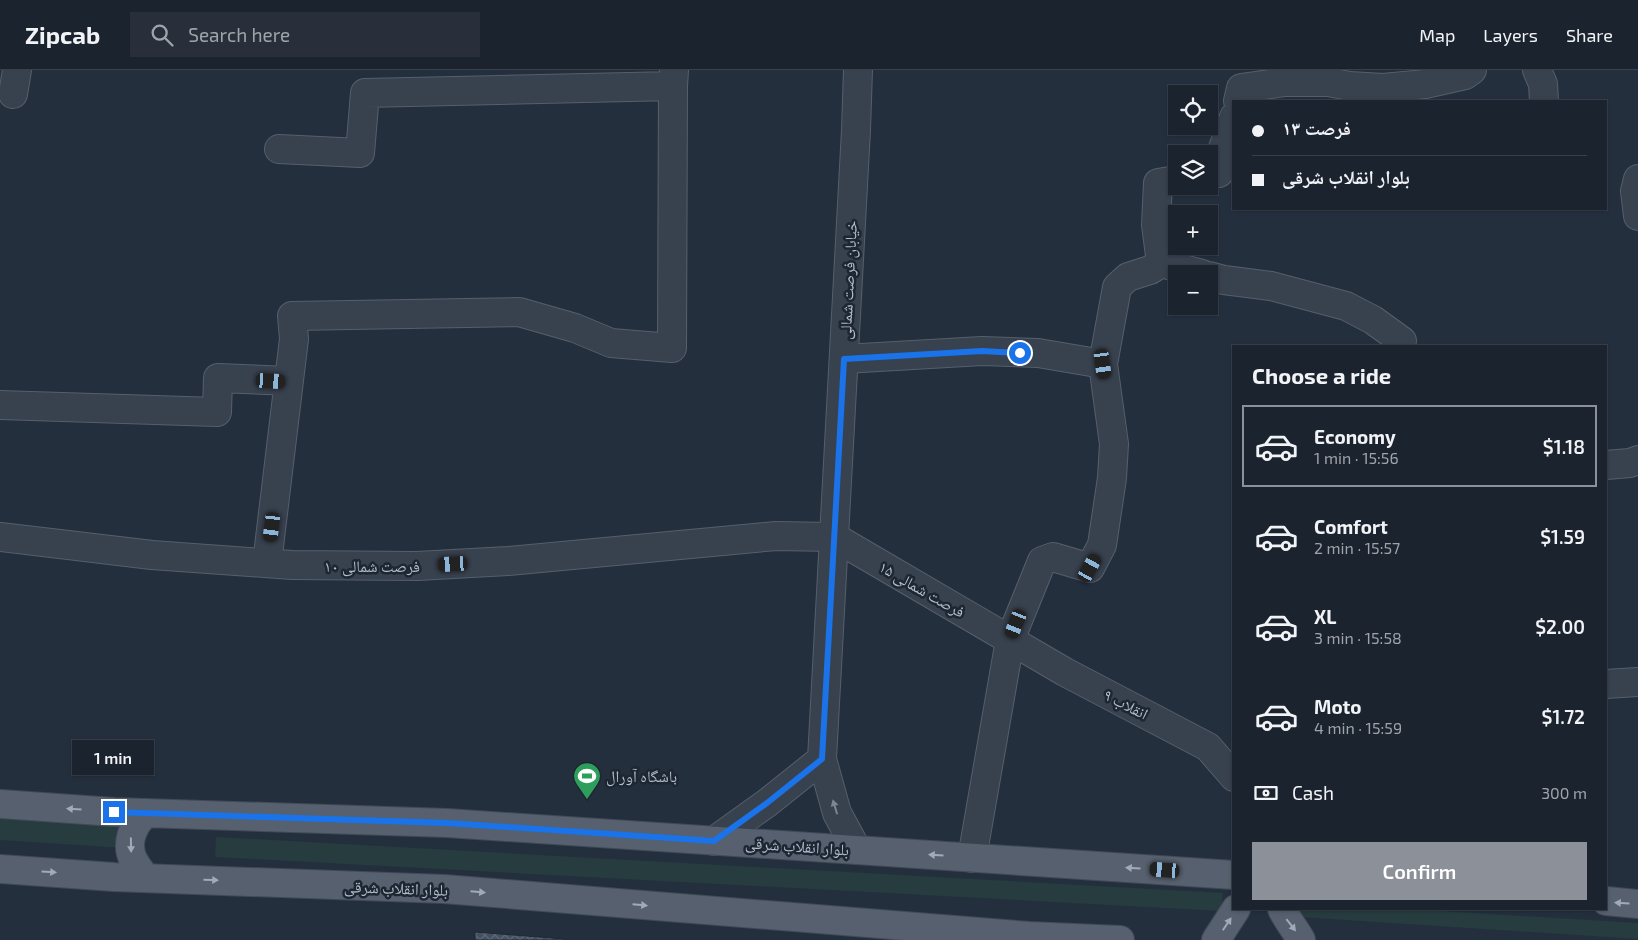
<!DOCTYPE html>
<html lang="en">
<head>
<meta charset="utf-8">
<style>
	body { margin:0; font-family:"Exo 2","Noto Naskh Arabic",sans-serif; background:#282f3a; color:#f1f3f6; height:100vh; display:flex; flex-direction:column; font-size:19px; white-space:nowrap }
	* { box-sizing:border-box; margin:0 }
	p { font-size:16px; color:#a0a4aa }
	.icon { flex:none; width:28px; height:28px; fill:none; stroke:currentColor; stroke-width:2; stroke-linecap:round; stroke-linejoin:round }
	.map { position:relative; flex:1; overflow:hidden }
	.sheet { position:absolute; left:1232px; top:275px; width:375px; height:565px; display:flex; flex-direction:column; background:#1b232e; border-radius:0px; box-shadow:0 1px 4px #0004,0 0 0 1px #39404a }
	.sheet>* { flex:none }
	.guide { position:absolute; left:1232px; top:30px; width:375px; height:110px; border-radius:0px; box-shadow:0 1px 4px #0004,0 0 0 1px #39404a; display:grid; align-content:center; height:110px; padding:0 20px; background:#1b232e }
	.buttons { position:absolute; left:1168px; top:15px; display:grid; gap:10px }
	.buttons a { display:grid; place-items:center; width:50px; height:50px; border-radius:0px; background:#1b232e; box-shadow:0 1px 4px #0004,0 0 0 1px #39404a; font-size:25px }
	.end { position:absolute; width:22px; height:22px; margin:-11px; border:6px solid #1a73e8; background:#fff; box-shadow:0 0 0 2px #fff }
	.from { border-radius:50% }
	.bubble { position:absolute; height:35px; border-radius:0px; background:#1b232e; box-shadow:0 1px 4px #0004,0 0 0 1px #39404a; font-size:16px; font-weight:600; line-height:35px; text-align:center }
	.car { position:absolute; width:15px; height:30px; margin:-15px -8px; border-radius:6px; box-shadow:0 0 4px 1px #0007; background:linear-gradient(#222 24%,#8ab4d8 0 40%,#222 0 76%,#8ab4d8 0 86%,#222 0) }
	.guide b { display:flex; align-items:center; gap:18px; height:48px; font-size:19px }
	.guide b+b { border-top:1px solid #39404a }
	.guide i { width:12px; height:12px; background:#f1f3f6 }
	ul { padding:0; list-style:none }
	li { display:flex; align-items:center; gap:15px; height:82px; margin:0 10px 8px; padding:0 10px; border:2px solid transparent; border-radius:0px }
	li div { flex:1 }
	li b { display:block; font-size:19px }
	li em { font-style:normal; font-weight:600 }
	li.current { border-color:#8c9099 }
	li>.icon { width:45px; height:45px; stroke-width:1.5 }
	h2 { padding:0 20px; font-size:22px; line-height:60px }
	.pay { display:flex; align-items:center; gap:12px; height:55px; padding:0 20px; font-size:19px }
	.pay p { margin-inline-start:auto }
	.primary-button { display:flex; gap:10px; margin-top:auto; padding:10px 20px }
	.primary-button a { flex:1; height:58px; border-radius:0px; background:#8c9099; color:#fff; font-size:20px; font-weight:600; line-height:58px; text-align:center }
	header { display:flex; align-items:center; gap:30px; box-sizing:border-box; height:70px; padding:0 25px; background:#1b232e; border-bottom:1px solid #39404a }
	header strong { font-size:24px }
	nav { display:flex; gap:28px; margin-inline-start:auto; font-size:18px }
	.search { width:350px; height:45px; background:#282f3a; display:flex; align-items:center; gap:12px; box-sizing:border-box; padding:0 18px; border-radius:0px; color:#a0a4aa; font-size:19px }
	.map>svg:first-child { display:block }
</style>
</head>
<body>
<header>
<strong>Zipcab</strong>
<div class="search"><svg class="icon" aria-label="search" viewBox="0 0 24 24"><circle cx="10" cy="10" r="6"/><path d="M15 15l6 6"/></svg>Search here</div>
<nav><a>Map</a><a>Layers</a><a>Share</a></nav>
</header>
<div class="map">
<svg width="1638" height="870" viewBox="0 0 1638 870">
	<defs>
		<pattern id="building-cross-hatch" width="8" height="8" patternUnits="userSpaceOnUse" patternTransform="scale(1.25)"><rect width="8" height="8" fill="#455162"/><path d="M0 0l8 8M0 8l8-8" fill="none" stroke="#5d6877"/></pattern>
	</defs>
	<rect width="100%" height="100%" fill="#242f3e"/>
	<path fill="#263c3f" d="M0,748l126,7 -2,23 -124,-8z
		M216,767l1007,56 -2,18 -1006,-54z
		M1300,839h109l229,14v16l-338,-22z"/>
	<path fill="url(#building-cross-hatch)" stroke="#1f2835" d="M475,862l90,7v1h-90z"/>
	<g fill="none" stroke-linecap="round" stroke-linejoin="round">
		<g stroke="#565f6c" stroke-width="30">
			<path id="minor" d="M1537,0l6,14 1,17
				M13,24l4,-24
				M1238,31l3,-13 44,-6h43l22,4 33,2 42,-4 40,-9 7,-5
				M279,79l81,4 5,-60 308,-7 1,-16
				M1209,104l10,-1 3,-22 12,-34
				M1638,109l-3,12 3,25
				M1161,193l41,11
				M1209,206l15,4 47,6 75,20 27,14 29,21
				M844,289l138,-8 56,2 65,11
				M0,335l217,7 1,-34 71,3
				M1606,395l24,-2 8,-3
				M0,467l152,18 140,10 125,1 91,-5 268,-25 58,1 231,135 143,75 26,30
				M267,493l27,-224 -2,-23 227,-4 56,16 36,15 61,5 1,-262
				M1606,614l32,-2
				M972,788l38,-218 32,-79 11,-4 37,11 12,-23 10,-67 2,-34 -11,-80 14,-77 11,-10 22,-7 11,-7 -5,-38 2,-42 18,-3"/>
		</g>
		<g stroke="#565f6c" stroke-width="30">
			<path id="tertiary" d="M714,771l53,-38 55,-44
				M857,780l-20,-37 -15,-54 34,-629 2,-60"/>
		</g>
		<g stroke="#414a57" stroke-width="30">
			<path id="primary" d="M0,734l114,8 333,11 787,52
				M146,743c-14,12 -21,32 -12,48 3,6 8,12 12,17
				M0,799l114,8 330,12 585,47 91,4
				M1606,831l32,3
				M1282,839c5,11 13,20 19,31
				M1216,870l20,-31"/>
		</g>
		<use href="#minor" stroke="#38414e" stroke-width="28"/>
		<use href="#tertiary" stroke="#38414e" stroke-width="28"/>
		<use href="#primary" stroke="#56606e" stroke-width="28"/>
	</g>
	<defs><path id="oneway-solid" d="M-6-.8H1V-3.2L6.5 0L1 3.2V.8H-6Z" transform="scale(1.25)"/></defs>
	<use fill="#7c8592" href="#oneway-solid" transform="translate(835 737) rotate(-107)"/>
	<g fill="#a1aab7">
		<use href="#oneway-solid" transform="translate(74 739) rotate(-176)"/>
		<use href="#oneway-solid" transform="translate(131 775) rotate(89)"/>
		<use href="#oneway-solid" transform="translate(936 785) rotate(-176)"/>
		<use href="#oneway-solid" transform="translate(1133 798) rotate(-176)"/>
		<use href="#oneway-solid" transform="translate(49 802) rotate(4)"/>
		<use href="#oneway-solid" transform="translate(211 810) rotate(2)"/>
		<use href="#oneway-solid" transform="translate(478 822) rotate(5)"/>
		<use href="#oneway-solid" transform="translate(1622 833) rotate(-176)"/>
		<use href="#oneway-solid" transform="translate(640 835) rotate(5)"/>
		<use href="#oneway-solid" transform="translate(1227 854) rotate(-56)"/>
		<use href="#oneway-solid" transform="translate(1291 855) rotate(52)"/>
	</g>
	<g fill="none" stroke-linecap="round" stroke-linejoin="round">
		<path stroke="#1a73e8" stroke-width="6" d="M114,742l333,11 267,18 53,-38 55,-44 22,-400 138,-8 38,2"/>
	</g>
	<defs>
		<g id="stadium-pin" transform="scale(1.4375)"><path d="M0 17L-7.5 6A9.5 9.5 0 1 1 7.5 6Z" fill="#2e9e5b" stroke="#1d2633"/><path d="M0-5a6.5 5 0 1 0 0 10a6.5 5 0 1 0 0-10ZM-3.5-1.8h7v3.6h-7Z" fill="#fff"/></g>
	</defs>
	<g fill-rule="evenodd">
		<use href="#stadium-pin" x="587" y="706"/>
	</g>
	<g text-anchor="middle" stroke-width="5" stroke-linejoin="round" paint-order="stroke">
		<g font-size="16" fill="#b4bcc9" stroke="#1d2633">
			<text transform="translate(848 210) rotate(-87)" y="6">خیابان فرصت شمالی</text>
			<text x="372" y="502">فرصت شمالی ۱۰</text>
			<text transform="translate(922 519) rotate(30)" y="6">فرصت شمالی ۱۵</text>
			<text transform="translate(1126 634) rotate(27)" y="6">انقلاب ۹</text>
			<text transform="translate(797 776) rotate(4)" y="6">بلوار انقلاب شرقی</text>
			<text transform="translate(396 818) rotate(2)" y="6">بلوار انقلاب شرقی</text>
		</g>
		<g font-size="16" fill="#b4bcc9" stroke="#1d2633" text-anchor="start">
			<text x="606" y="712">باشگاه آورال</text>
		</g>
	</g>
</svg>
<div class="buttons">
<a><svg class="icon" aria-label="locate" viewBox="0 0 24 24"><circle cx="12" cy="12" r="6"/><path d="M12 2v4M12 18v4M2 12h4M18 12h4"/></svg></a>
<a><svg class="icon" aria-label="layers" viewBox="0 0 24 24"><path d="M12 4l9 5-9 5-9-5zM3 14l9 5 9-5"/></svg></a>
<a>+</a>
<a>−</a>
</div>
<i class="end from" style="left:1020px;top:283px"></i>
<i class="end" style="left:114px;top:742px"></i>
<div class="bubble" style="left:72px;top:670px;width:82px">1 min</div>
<i class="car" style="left:1103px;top:294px;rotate:172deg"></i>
<i class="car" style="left:271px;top:311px;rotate:93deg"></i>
<i class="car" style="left:272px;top:457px;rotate:187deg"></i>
<i class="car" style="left:453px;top:494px;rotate:267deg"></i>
<i class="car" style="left:1090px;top:498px;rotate:29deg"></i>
<i class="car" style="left:1016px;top:554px;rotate:202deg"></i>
<i class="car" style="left:1165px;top:800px;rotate:274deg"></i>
<div class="guide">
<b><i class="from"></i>فرصت ۱۳</b>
<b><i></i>بلوار انقلاب شرقی</b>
</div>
<section class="sheet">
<h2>Choose a ride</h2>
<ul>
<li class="current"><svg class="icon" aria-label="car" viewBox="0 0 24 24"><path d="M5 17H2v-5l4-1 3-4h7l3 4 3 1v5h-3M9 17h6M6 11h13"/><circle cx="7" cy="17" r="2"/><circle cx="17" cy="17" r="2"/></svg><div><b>Economy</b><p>1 min · 15:56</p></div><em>$1.18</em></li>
<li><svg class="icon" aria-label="car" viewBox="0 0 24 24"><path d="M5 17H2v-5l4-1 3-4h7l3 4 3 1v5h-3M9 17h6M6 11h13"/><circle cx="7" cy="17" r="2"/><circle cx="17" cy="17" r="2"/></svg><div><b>Comfort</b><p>2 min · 15:57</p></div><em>$1.59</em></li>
<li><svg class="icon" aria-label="car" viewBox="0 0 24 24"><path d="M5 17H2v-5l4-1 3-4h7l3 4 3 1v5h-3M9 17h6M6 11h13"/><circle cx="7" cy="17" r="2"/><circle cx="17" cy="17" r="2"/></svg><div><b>XL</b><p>3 min · 15:58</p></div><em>$2.00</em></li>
<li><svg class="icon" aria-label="car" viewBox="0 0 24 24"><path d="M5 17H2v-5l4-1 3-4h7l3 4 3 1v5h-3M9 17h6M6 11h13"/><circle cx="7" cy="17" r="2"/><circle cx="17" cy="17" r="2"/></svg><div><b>Moto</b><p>4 min · 15:59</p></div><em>$1.72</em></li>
</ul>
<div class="pay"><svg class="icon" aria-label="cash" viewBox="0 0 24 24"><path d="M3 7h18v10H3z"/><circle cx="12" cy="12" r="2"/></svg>Cash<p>300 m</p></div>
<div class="primary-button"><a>Confirm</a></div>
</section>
</div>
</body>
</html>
